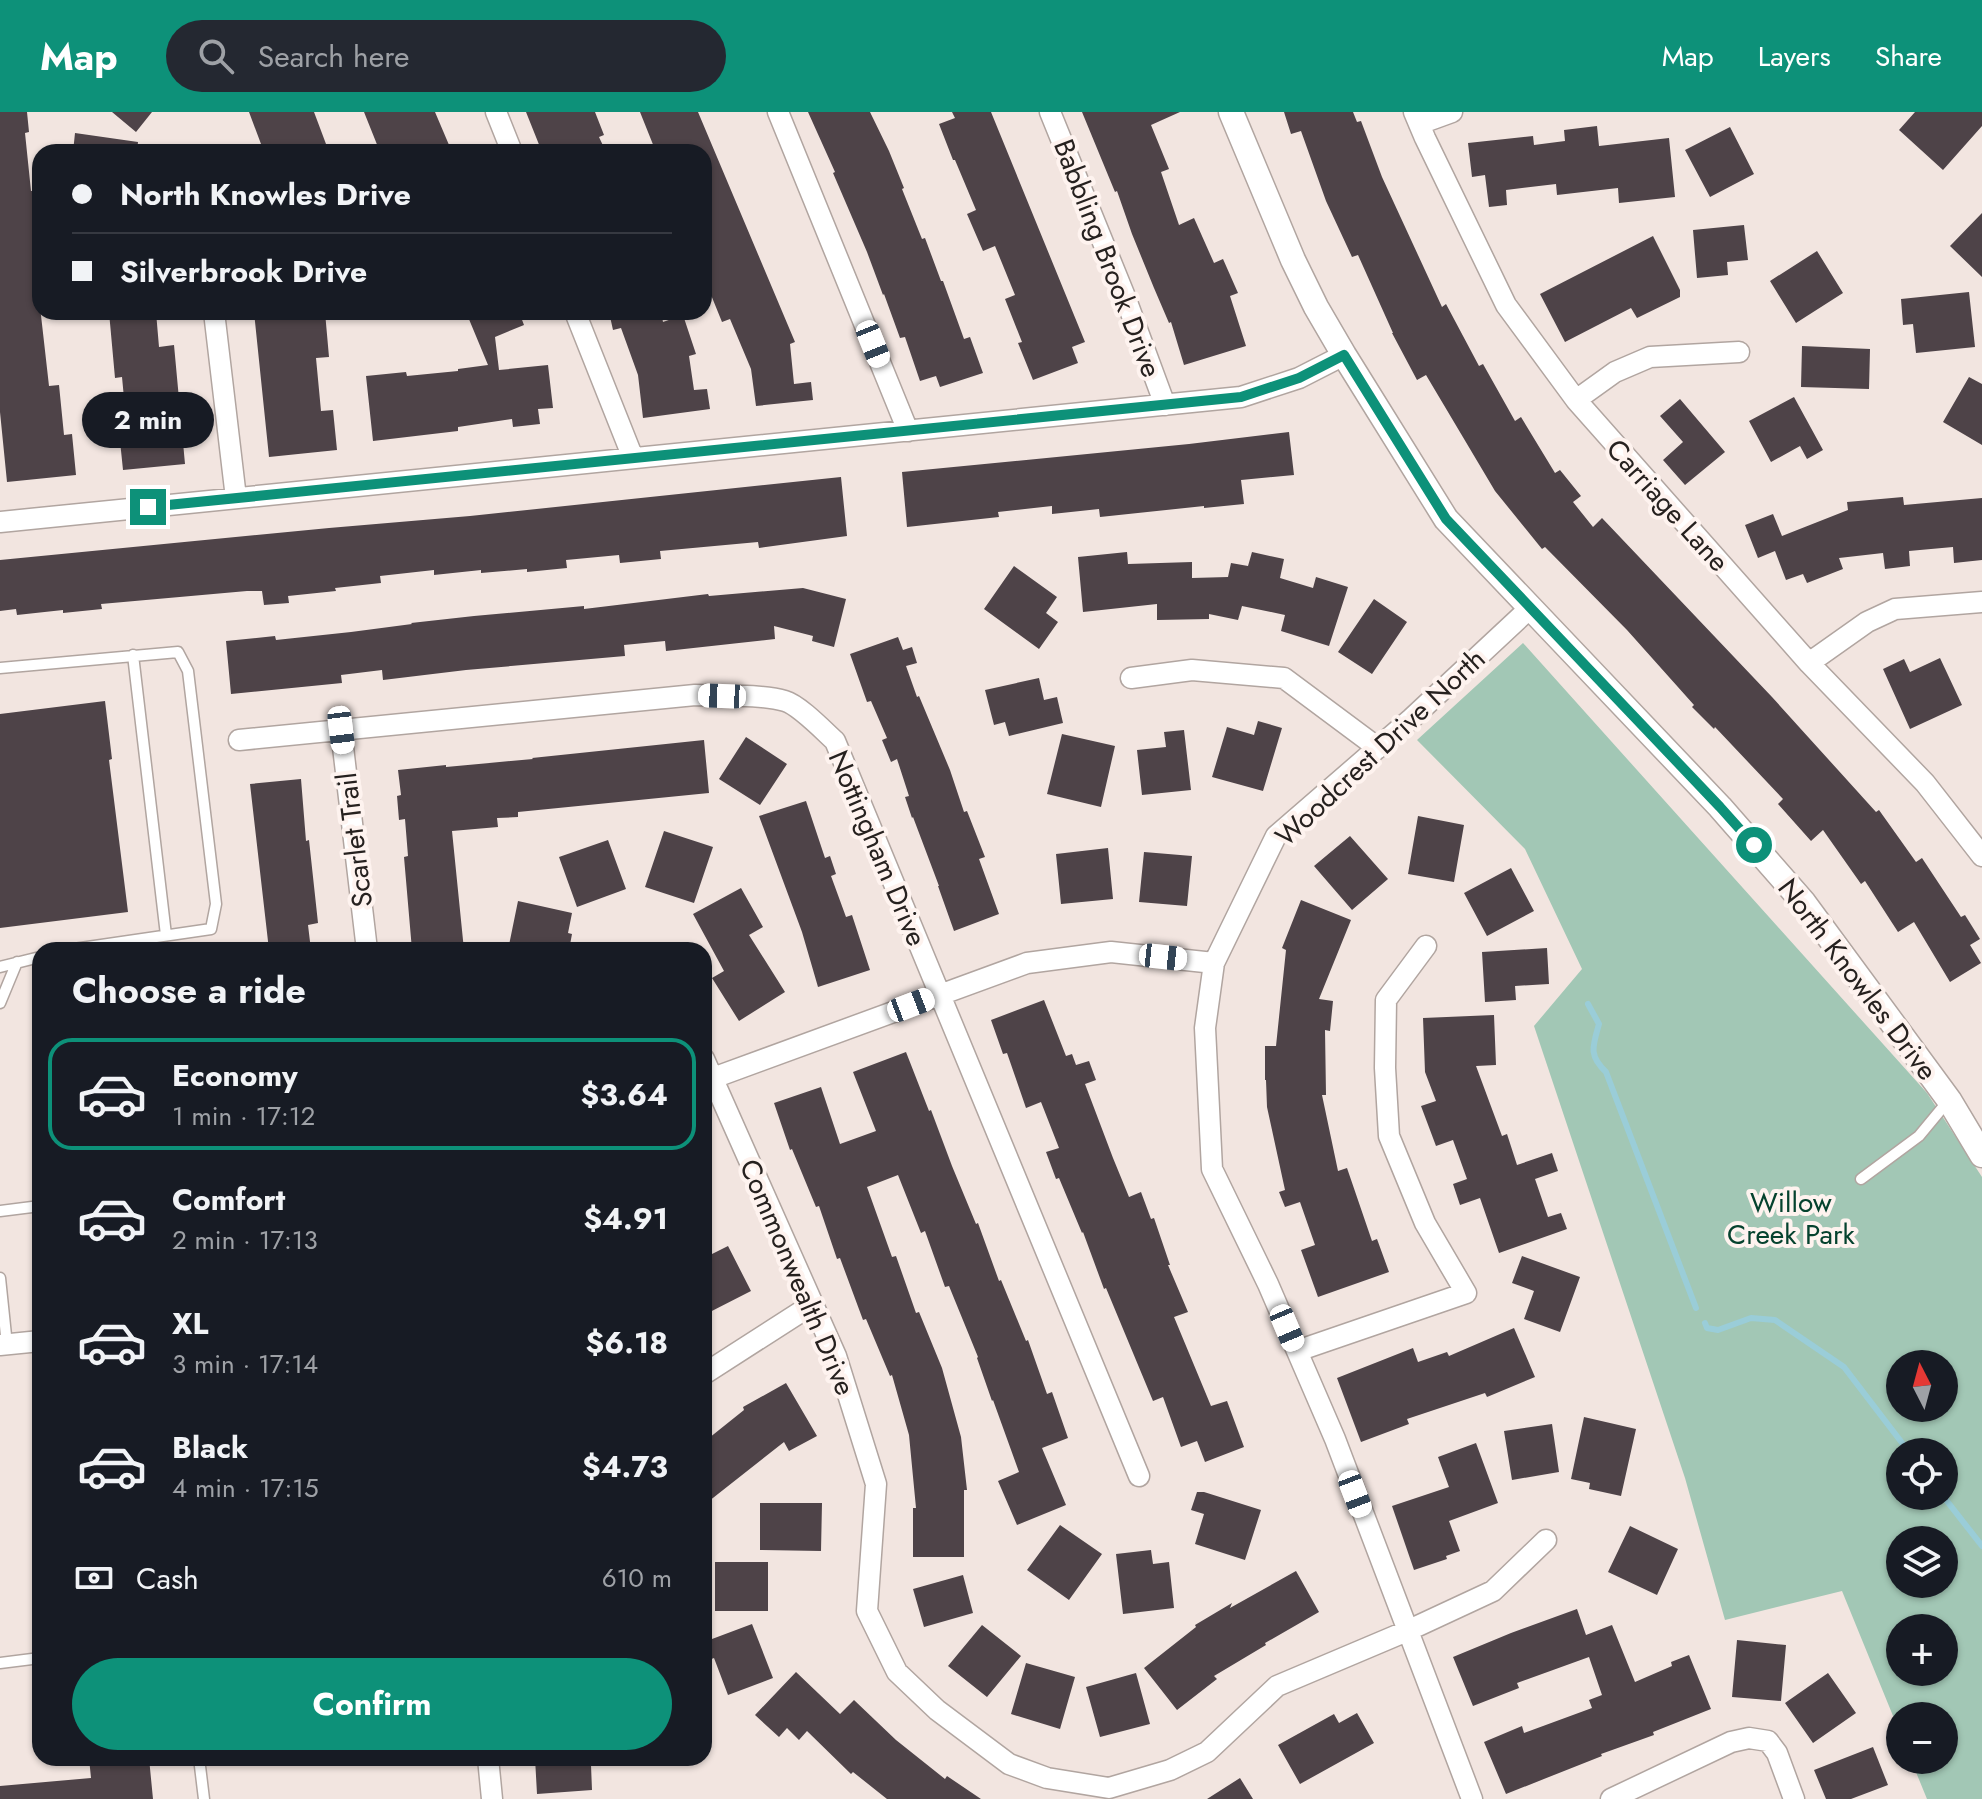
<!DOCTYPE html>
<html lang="en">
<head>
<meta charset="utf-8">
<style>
	body { margin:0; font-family:Jost,sans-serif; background:#242831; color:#f1f3f6; height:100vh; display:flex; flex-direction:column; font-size:30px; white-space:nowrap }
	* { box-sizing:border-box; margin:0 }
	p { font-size:26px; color:#9ea1a6 }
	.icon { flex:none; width:44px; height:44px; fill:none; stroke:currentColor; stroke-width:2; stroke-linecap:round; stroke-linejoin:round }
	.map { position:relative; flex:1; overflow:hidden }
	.side { position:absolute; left:32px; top:830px; width:680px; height:824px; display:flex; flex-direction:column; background:#171b24; border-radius:24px; box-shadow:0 2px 6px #0004 }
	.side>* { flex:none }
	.top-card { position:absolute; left:32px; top:32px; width:680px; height:176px; border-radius:24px; box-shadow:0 2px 6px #0004; display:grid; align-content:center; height:176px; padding:0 40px; background:#171b24 }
	.needle { width:52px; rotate:354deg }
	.controls { position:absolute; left:1886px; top:1238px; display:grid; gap:16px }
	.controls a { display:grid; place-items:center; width:72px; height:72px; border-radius:50%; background:#171b24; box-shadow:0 2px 6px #0004; font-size:40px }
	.end { position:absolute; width:36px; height:36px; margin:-18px; border:10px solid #0d9179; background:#fff; box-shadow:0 0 0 4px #fff }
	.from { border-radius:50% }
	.bubble { position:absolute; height:56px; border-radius:28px; background:#171b24; box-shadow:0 2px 6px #0004; font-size:26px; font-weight:700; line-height:56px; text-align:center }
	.car { position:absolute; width:24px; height:48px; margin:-24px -12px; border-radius:10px; box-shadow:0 0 6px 2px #0007; background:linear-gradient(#fff 24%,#345 0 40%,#fff 0 76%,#345 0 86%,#fff 0) }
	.top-card b { display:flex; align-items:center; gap:28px; height:76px; font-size:30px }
	.top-card b+b { border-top:2px solid #363941 }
	.top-card i { width:20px; height:20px; background:#f1f3f6 }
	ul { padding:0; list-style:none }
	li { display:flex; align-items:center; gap:24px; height:112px; margin:0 16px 12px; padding:0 24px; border:4px solid transparent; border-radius:24px }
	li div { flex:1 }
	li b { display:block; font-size:30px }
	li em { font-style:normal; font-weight:700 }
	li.active { border-color:#0d9179 }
	li>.icon { width:72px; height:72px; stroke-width:1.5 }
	h2 { padding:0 40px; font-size:36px; line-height:96px }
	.pay { display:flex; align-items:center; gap:20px; height:88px; padding:0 40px; font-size:30px }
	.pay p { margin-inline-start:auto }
	.button { display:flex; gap:16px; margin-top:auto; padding:16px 40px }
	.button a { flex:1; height:92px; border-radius:48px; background:#0d9179; color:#fff; font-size:32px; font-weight:700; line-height:92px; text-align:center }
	header { display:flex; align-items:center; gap:48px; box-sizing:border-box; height:112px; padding:0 40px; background:#0d9179; color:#fff }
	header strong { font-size:38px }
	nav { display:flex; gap:44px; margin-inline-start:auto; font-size:28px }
	.search { width:560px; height:72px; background:#242831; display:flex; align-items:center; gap:20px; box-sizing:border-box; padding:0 28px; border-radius:44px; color:#9ea1a6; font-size:30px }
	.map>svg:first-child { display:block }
</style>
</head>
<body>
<header>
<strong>Map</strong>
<div class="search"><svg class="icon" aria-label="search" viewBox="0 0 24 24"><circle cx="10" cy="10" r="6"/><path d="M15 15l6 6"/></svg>Search here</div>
<nav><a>Map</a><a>Layers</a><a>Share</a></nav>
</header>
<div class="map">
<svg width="1982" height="1687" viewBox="0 0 1982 1687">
	<rect width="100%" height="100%" fill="#f2e5e0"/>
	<path fill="#a2c7b5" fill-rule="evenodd" d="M1523,531l404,450 55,84v622h-55l-16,-39h33v-44h-44v17l-58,-142 -117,29 -40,-142 -151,-452 48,-57 -57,-120 -108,-109zM1900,1252h44v44h-44zM1900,1340h44v44h-44zM1900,1428h44v44h-44zM1900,1516h44v44h-44z"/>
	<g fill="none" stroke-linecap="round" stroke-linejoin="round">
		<path stroke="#9acdd8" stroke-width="6" d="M1588,892l11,20c-6,22 -11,31 7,48l90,236
			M1705,1211l2,5 11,2 33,-12 24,2 69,47 65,85
			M1943,1384l39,50"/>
	</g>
	<path fill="#4e4348" d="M0,0h27l2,20 -4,1 6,58h4l5,40 -6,1 5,48h-2l12,106 10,-1 5,50 8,-1 4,41 -69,7 -7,-70z
		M112,0h40l-16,20z
		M249,0h65l15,40h-65z
		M364,0h71l17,40h-72z
		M526,0h69l9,23 -5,2 7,15h-64z
		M640,0h58l97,230 -5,2 4,40 17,-2 2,18 -57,6 -5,-37 -21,-50 -8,3 -15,-37 2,-1 -5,-14v-118h-48z
		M808,0h62l19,39 15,37 -2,1 20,50 3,-1 16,43h2l21,58 6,-2 13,36 -43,14 -4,-11 -16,5 -15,-44 -5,1 -16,-44 -1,1 -16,-43 -34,-79 2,-1z
		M952,0h39l94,230 -13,5 6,16 -45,17 -15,-37 4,-1 -17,-43 10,-4 -20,-49 -12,5 -16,-37 9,-4 -21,-50h-2l-14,-36 16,-6z
		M1082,0h98l-29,13 18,44 -8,3 18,53 15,-7 20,45 9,-4 15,34 -8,3 16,50 -62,19 -13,-43 -2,1 -15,-35 -22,-54 -15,-43 -2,1z
		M1284,0h69l4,10 4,-1 21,56 60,130 4,-3 33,62 4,-2 32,57 6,-4 34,56 5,-3 21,26 -8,6 20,25 9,-9 170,179 104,115 3,-2 37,52 6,-4 39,59 4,-2 15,24 -10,6 11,18 -31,19 -36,-60 -16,10 -33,-51 -4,3 -38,-54 -12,11 -33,-37 5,-5 -68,-72 -1,2 -22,-22 2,-2 -67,-75 -82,-83 -3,2 -47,-58 -69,-116 -9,5 -25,-47h1l-35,-78 -6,2 -26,-56 -25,-70 -10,3z
		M1915,0h67v14l-39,44 -44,-40z
		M1597,14l2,20 70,-8 6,59 -56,6 -1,-15 -61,7 -1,-11 -50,6 1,15 -18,2 -4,-32 -13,2 -4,-34 65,-7 1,9 31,-4 -1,-11z
		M1730,15l24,47 -44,23 -25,-47z
		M75,21l63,9 -1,10h-64z
		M1982,101v64l-32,-31z
		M1744,113l4,35 -21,2 1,13 -31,3 -4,-48z
		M1653,124l27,54v7l-43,21 -6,-10 -66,34 -25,-48z
		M1817,139l26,42 -47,30 -26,-42z
		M1969,180l6,55 -59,6 -3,-29 -10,1 -2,-26z
		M109,200h47l3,35 15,-2 11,119 -62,6 -4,-39 8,-1 -5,-53 -7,1z
		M254,200h71l4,45 -13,1 5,53 12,-1 4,40 -68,7z
		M466,200h53l5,13 -29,12 4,33 49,-5 5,43 -15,1 2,15 -27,3 -1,-8 -54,8v4l-85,10 -7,-65 40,-4 1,4 51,-5v-2l30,-4z
		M609,200h52l2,10 20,-7 13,39 -7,2 5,34 13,-1 3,20 -67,9 -5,-43 -17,-47 -8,2z
		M1802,234l68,3 -1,40 -68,-2z
		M1969,265l13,7v61l-39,-23z
		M1794,285l29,53 -16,9 -7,-13 -29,16 -22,-41z
		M1680,287l45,53 -40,33 -22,-25 20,-18 -23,-26z
		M1289,320l5,43 -53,5 3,24 -40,4v-2l-104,11 -1,-8 -47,5v-8l-54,6 1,5 -92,10 -5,-55 287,-28z
		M841,365l6,59 -88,12 -1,-6 -98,9 1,8 -41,4 -1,-8 -53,5 1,8 -40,4v-3l-46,4v-3l-47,5v-5l-54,6 1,7 -46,5 1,3 -48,5 1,7 -25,2 -2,-14h-15l-146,13 1,5 -39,4v-3l-46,5 -1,-6 -16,2v-51l329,-32 141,-12z
		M1903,385l1,8 78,-7v62l-28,3 -1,-16 -44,4 1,15 -25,3 -2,-16 -44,5 4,11 -36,14 -4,-9 -17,6 -11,-29 -17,7 -13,-33 28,-11 9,22 66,-26 -1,-8z
		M1127,440l1,12 64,-2v16l36,-1 3,-14 17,3 4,-14 32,7 -4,19 33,10 3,-11 32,10 -19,59 -48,-15 4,-16 -43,-9 -4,14 -29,-6v5l-52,1v-16l-74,8 -5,-55z
		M1014,454l43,31 -11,16 12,9 -19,27 -55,-40z
		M803,476l43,11 -12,48 -22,-6 1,-5 -39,-10 1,13 -109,12 -1,-10 -41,4 1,11 -159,14 -83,10 -1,-10 -41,5 1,8 -111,11 -5,-53 49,-5 1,4 75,-8 61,-8 -1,-1 63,-7 110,-10v3l124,-15 1,2z
		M1374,487l33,23 -35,52 -34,-22z
		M898,525l5,13 9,-3 5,16 -11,3 11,31 2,-1 31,74 14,42 3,-1 18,46 -6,2 20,55 -45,17 -16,-45h1l-26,-69 -1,1 -7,-21 4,-1 -12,-37 -6,3 -9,-22 5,-2 -16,-37 -4,1 -17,-48z
		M1940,546l22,47 -52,24 -27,-60 21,-10 6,13z
		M1039,566l5,22 13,-3 6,26 -54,13 -4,-14 -11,3 -9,-35z
		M105,589l7,58 -3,1 19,152 -128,16v-214z
		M1258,609l24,7 -19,63 -51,-14 15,-50 27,8z
		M1184,618l7,60 -49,5 -5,-45 29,-3 -2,-15z
		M1062,622l53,12 -14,61 -54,-13z
		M746,625l41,27 -27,41 -41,-26z
		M704,628l5,53 -191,19v5l-21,1 1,9 -46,4 12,119h-52l-8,-93 4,-1 -3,-37 -6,1 -2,-24 4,-1 -3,-25 48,-5v2l87,-8 -1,-1z
		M301,667l5,62 3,-1 9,83 -10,2 3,25h-42l-19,-166z
		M806,689l19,57 5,-2 6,18 -5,2 15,41 6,-2 18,55 -52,17 -16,-55 -43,-116z
		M1418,704l46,9 -10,57 -46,-8z
		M664,719l49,16 -19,56 -49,-16z
		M1350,724l38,43 -36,31 -38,-44z
		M608,728l18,49 -49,18 -18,-50z
		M1108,736l5,51 -52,5 -5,-50z
		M1144,740l48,4 -5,50 -48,-4z
		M1511,756l23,43 -47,25 -23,-43z
		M741,776l22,39 -14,8 36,57 -46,29 -27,-43 12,-7 -31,-57z
		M1301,788l50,20 -32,79 14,2 -3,30 -5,-1 1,65h-4l16,76 9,-3 25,73 5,-2 12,33 -71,25 -17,-47 14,-5 -15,-43 -15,5 -6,-15 6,-2 -18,-83 -1,-27h-1v-34h11l10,-96 -4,-2z
		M518,789l54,12 -4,20 4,1 -3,16h-61z
		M1547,836l2,36 -34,2 1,14 -31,2 -3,-50z
		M1044,888l22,56 6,-2 4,11 13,-4 7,19 -11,4 28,74 16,39 12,-5 10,27 3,-1 16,47h-2l20,47 -14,5 37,89 16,-5 17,46 -39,15 -8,-21 -16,6 -18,-50 -10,4 -47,-113 -2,1 -21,-57 -1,1 -23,-55 -3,1 -10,-27 13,-4 -18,-46 -15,6 -19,-55 -4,1 -12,-34z
		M1494,903l2,50 -20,1 26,70 5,-2 10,31 35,-12 6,18 -23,8 13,38 13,-4 6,16 -68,24 -19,-55 -20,7 -7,-21 14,-5 -14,-39 -17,6 -15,-40 15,-5 -11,-29 -2,-54z
		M906,940l23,59 2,-1 21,56 24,58 2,-1 21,58 2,-1 25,61 2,-1 19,54 5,-2 16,46 -26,10 24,57 -49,20 -19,-44 21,-9 -26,-72 -1,1 -15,-43 1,-1 -29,-71 -4,1 -20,-56 -4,2 -23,-58 -31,12 25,70 4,-1 20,57 3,-1 23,56 19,69 6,53h-3v67h-51v-49h3l-7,-73 -17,-60 -2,1 -24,-57 -3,1 -23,-62 -3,1 -18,-53 -3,1 -24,-58 -2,1 -16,-47 47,-16 19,57 36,-13 -23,-59z
		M728,1134l23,45 -47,24v-57z
		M1522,1144l58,21 -20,55 -36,-13 10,-28 -22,-8z
		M1514,1216l21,49 -48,20 -2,-4 -78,26 2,5 -48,18 -24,-64 76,-30 5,14 29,-10 2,4z
		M786,1271l31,53 -28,15 -5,-9 -80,63v-63l40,-32 -1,-3z
		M1584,1305l52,12 -15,67 -32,-7 1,-6 -19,-4z
		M1552,1312l7,48 -47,8 -8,-49z
		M1476,1331l22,60 -49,18 11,30 -14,5 1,3 -33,11 -22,-64 57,-19 -11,-30z
		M1197,1380h7l57,18 -16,50 -50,-16 9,-30 -13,-4z
		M760,1391h62l-1,48 -61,-1z
		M1060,1413l42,29 -33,46 -42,-30z
		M1630,1414l48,23 -21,46 -49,-23z
		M1151,1438l2,14 16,-2 5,46 -51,6 -7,-60z
		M715,1450h53v49h-53z
		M1296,1459l23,41 -54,31 1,2 -52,31 3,3 -40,31 -33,-42 52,-41 -1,-2 37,-22 -2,5z
		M963,1463l10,38 -49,14 -11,-38z
		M1577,1497l9,26 26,-10 23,57 37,-16 -1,-4 18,-7 22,54 -58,23 1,3 -53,19 1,2 -96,38 -22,-52 38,-16 2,7 68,-25 -3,-8 13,-5 -13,-38 -72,26 2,5 -46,18 -20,-49 58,-24z
		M752,1512l21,54 -45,17 -14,-37 -10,4v-20z
		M982,1513l39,31 -34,41 -39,-31z
		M1737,1528l49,5 -5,56 -49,-4z
		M1026,1551l49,14 -15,52 -49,-15z
		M796,1560l44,42 14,-14 42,40 49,39 2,-3 34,23h-94l-34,-27 -2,2 -44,-43 -8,9 -12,-12 -8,9 -24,-22z
		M1136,1561l14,51 -50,13 -14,-50z
		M1828,1561l28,40 -43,30 -28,-40z
		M1357,1601l17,30 -74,41 -22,-39 56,-31 5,9z
		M1873,1635l15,38 -37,14h-25l-12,-29z
		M89,1646h60l4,41h-153v-13l91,-8z
		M535,1646h49v7h7l1,25 -55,4z
		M1240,1666l13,21h-46z"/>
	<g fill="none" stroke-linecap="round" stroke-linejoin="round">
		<g stroke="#b1a5a0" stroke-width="13">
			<path id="service" d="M133,543l33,280
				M0,556l178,-16 10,19 28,233 -5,25 -144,21
				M0,855l40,-10
				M0,891l17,-41
				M1861,1067l58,-43 29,-35
				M0,1099l40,-5
				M0,1166l7,67
				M0,1551l40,-5
				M199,1646l5,41"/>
		</g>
		<g stroke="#b1a5a0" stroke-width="23">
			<path id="minor" d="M496,0l16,40
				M778,0l130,319
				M1050,0l74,182 41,111
				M1414,0l11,26 81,167 70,95 233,263 116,120 57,73
				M1419,12l33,-12
				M214,200l22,186
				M575,200l58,146
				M1576,288l39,-28 35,-15 89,-5
				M0,410l1241,-125 58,-19 45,-23
				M1809,551l58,-41 28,-13 87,-7
				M1131,566l61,-8 92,8 94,70
				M341,618l26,220
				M239,628l456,-45c25,1 66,-1 90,6 14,4 39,30 50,40l304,735
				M704,947l132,297 40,128 -9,127 30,61 40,38 72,54 38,14 62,10 61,-18 37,-18 70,-66 130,-55 86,-40 53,-51
				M704,974l9,-8 314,-115 84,-11 103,11
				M0,1233l40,-4
				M1297,1239l169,-58 -41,-70 -36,-87 -4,-68 1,-68 40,-54
				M704,1262l109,-70
				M488,1646l4,41
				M1472,1687l-137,-360 -67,-155 -56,-115 -7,-141 9,-65 62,-127 135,-117 119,-111
				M1611,1687l120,-57 18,-4 19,3 9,12 17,46"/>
		</g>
		<g stroke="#b1a5a0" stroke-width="27">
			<path id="tertiary" d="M1231,0l62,148 23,47 28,48 102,164 274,288 84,96 145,197 33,55"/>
		</g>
		<use href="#service" stroke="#fff" stroke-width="10"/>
		<use href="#minor" stroke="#fff" stroke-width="20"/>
		<use href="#tertiary" stroke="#fff" stroke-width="24"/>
	</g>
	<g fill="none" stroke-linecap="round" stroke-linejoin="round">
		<path stroke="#0d9179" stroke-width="10" d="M148,395l1093,-110 58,-19 45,-23 102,164 274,288 34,38"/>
	</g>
	<g text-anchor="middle" stroke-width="8" stroke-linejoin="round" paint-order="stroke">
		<g font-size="28" fill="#26211f" stroke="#fef3ef">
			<text transform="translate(1108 146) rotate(69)" y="10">Babbling Brook Drive</text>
			<text transform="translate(1668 393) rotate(48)" y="10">Carriage Lane</text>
			<text transform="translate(1380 635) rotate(-43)" y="10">Woodcrest Drive North</text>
			<text transform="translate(354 728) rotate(-97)" y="10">Scarlet Trail</text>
			<text transform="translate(878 736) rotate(67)" y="10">Nottingham Drive</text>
			<text transform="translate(1858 867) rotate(53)" y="10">North Knowles Drive</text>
			<text transform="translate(798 1165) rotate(67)" y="10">Commonwealth Drive</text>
		</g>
		<g font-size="28" fill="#05422e" stroke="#fef3ef">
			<text x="1791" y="1100">Willow<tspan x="1791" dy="32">Creek Park</tspan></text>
		</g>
	</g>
</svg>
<div class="controls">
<a><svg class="needle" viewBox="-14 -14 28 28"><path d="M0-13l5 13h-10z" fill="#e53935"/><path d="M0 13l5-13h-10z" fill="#9ea1a6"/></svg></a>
<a><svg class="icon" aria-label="locate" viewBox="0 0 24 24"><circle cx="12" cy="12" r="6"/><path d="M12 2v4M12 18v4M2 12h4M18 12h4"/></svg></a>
<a><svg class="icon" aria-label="layers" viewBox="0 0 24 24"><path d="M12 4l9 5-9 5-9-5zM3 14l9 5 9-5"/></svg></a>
<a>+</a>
<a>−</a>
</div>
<i class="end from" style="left:1754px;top:733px"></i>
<i class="end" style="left:148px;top:395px"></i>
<div class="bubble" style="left:82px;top:280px;width:132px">2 min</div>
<i class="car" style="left:873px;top:232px;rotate:158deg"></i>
<i class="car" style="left:722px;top:584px;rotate:272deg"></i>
<i class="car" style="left:341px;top:618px;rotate:173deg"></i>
<i class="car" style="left:1163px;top:845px;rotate:96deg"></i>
<i class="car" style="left:911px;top:893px;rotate:69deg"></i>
<i class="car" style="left:1287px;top:1216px;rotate:157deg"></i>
<i class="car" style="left:1355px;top:1382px;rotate:159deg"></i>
<div class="top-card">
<b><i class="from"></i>North Knowles Drive</b>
<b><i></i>Silverbrook Drive</b>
</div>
<section class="side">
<h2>Choose a ride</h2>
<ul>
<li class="active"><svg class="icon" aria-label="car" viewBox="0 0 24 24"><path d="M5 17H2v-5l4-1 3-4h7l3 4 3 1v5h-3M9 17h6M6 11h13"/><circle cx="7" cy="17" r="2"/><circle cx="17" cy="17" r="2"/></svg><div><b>Economy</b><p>1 min · 17:12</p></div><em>$3.64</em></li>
<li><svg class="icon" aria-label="car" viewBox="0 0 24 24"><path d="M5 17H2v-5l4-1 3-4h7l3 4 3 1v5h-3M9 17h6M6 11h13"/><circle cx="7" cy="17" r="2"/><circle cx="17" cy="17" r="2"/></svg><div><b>Comfort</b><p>2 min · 17:13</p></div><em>$4.91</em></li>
<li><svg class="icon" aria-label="car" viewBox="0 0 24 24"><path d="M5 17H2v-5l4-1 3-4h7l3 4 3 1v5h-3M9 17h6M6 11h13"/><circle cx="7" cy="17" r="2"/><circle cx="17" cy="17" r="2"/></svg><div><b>XL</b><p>3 min · 17:14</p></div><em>$6.18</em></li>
<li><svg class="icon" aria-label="car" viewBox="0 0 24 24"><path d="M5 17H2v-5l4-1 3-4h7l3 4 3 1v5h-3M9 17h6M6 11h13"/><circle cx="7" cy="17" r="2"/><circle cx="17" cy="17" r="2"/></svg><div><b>Black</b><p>4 min · 17:15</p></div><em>$4.73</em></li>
</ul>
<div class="pay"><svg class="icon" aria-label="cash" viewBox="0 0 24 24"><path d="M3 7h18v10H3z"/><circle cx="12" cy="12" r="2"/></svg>Cash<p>610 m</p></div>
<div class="button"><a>Confirm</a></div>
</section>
</div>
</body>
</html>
